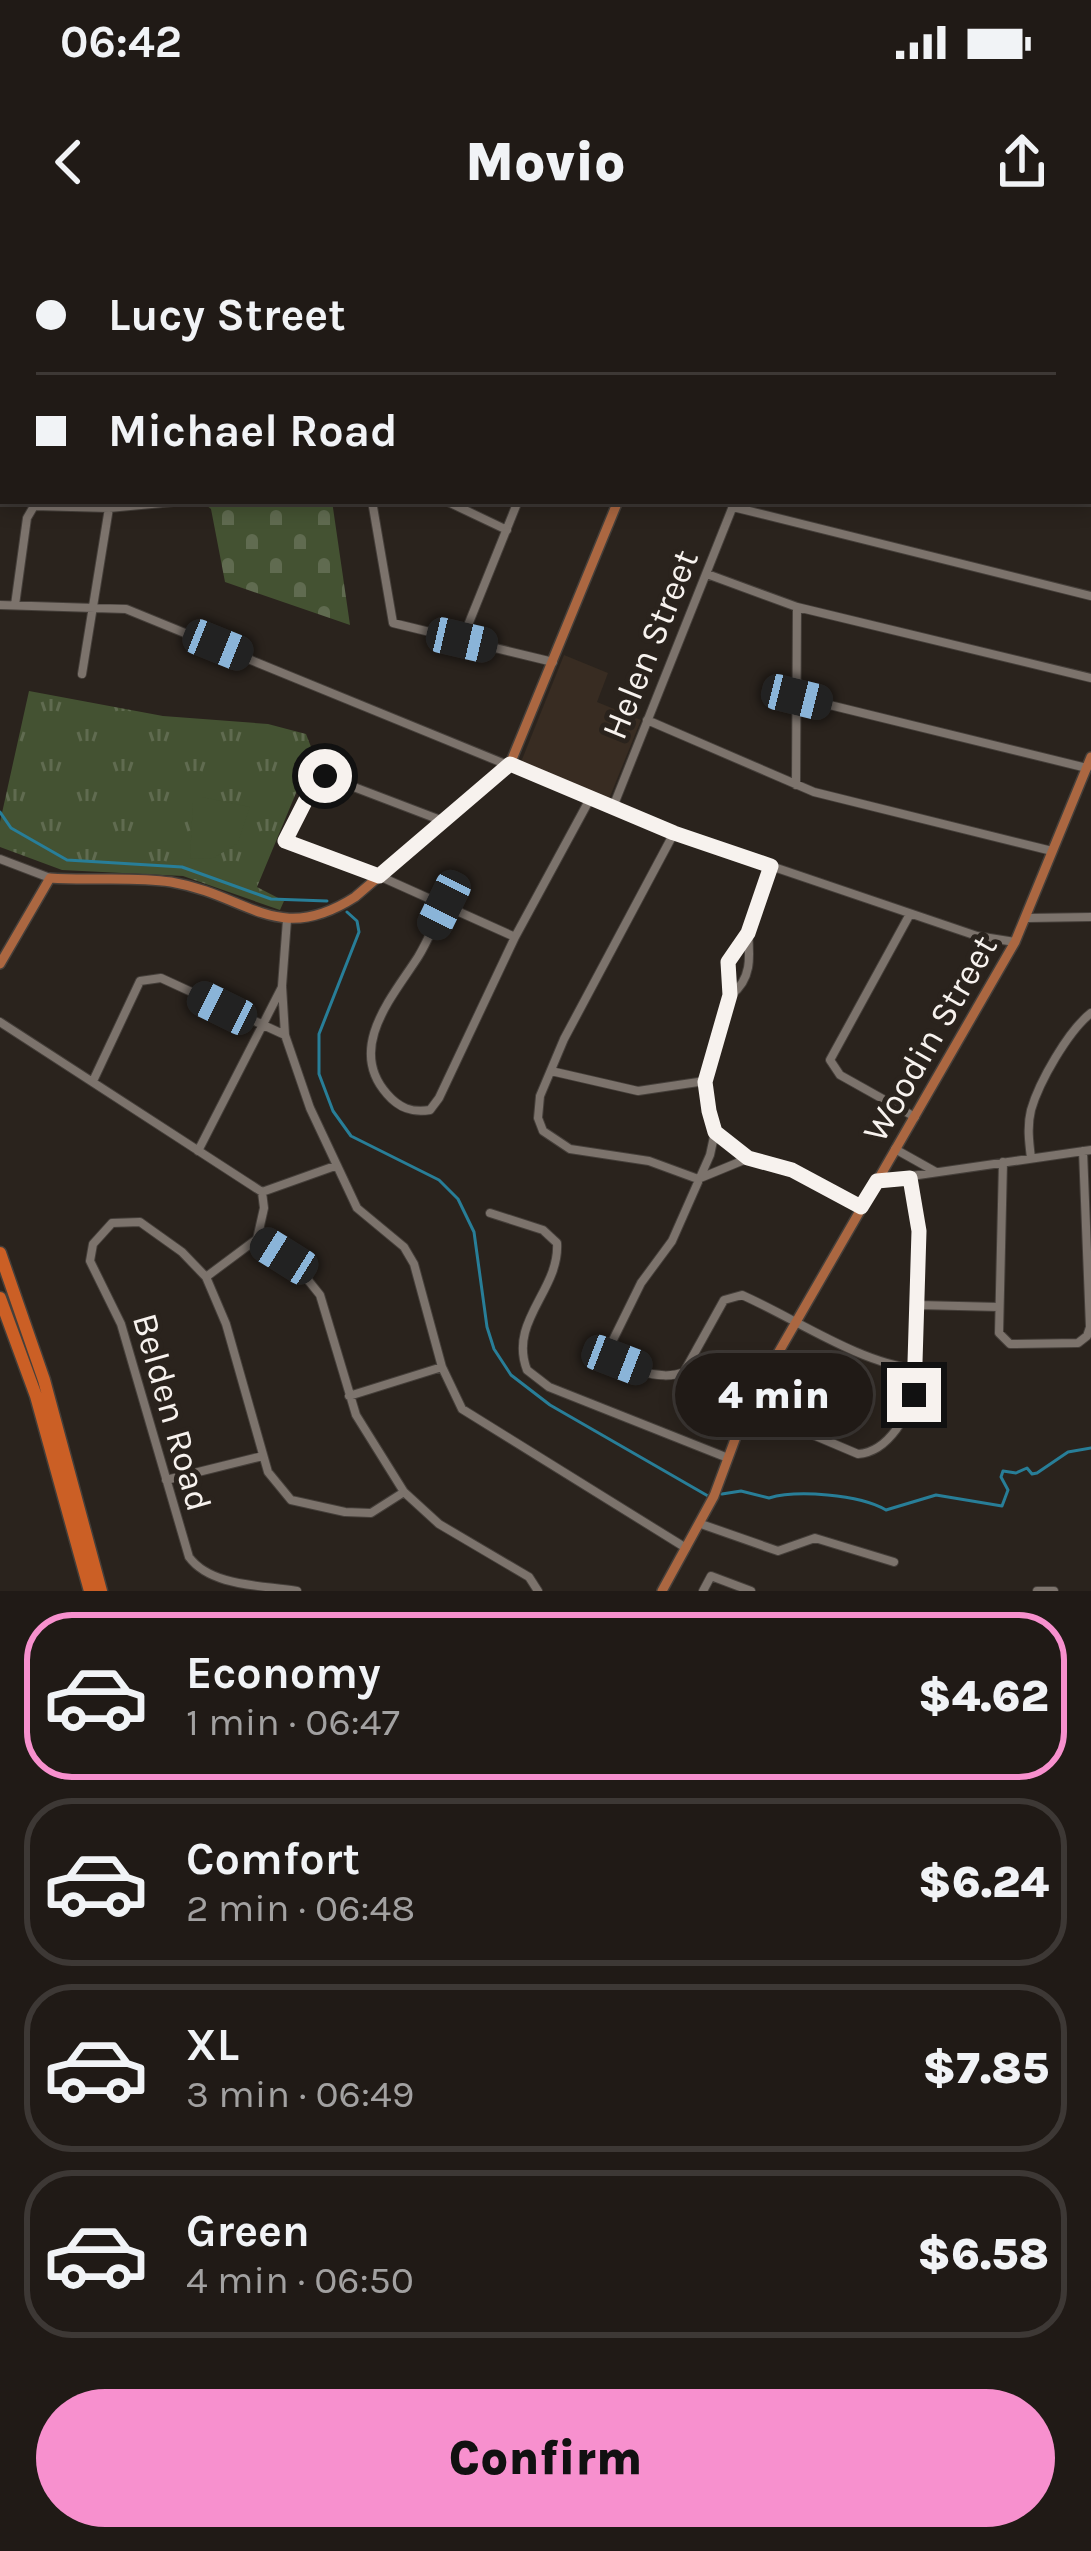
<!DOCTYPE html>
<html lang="en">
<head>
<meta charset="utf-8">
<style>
	body { margin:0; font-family:Karla,sans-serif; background:#2d2723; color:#f1f3f6; height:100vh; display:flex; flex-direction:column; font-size:45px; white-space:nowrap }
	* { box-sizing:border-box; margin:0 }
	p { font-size:39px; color:#a2a1a1 }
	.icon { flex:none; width:66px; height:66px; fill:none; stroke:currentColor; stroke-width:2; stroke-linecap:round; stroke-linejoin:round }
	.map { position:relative; height:1351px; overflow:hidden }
	.panel { display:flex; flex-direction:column; background:#201a16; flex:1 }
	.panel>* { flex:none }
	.top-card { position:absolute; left:0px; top:0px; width:1092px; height:264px; box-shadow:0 6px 18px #0003,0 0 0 3px #3d3835; display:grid; align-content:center; height:264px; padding:0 36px; background:#201a16 }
	.end { position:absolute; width:54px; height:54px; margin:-27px; border:15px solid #f7f2ee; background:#111; box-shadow:0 0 0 6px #111 }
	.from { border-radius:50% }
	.bubble { position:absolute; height:84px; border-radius:42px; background:#201a16; box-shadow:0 6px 18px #0003,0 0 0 3px #3d3835; font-size:39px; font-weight:800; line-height:84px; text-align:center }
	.car { position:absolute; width:36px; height:72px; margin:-36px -18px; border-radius:15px; box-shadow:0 0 9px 3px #0007; background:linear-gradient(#222 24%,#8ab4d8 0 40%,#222 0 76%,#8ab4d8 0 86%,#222 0) }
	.top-card b { display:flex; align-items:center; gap:42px; height:114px; font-size:45px }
	.top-card b+b { border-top:3px solid #3d3835 }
	.top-card i { width:30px; height:30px; background:#f1f3f6 }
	ul { padding:21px 0 0; list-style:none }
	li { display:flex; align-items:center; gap:36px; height:168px; margin:0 24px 18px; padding:0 12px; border:6px solid #3d3835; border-radius:48px }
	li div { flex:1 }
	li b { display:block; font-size:45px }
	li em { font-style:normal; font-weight:800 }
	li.selected { border-color:#f790ce }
	li>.icon { width:108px; height:108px; stroke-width:1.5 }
	.action { display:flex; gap:24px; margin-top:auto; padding:24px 36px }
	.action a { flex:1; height:138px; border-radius:72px; background:#f790ce; color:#111; font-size:48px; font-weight:800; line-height:138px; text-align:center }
	.status { display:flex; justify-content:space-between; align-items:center; height:84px; padding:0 60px; background:#201a16; direction:ltr }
	.status svg { height:33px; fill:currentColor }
	header { display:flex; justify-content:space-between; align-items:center; height:156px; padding:0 36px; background:#201a16; font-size:54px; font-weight:800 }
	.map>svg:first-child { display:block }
</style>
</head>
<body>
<div class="status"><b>06:42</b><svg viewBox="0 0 49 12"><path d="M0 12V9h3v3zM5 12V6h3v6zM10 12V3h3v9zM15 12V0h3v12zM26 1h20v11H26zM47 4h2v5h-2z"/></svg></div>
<header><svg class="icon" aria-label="back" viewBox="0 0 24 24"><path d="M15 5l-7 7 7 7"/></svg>Movio<svg class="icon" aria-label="share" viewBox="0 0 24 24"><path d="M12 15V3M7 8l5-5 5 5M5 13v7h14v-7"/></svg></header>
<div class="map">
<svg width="1091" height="1351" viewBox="0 0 1091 1351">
	<defs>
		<pattern id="cemetery-stones" width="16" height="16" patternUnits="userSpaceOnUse" patternTransform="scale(3)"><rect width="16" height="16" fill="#445232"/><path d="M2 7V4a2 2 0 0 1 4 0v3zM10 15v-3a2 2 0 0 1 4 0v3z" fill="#606b50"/></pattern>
		<pattern id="park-tufts" width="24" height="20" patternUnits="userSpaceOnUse" patternTransform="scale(3)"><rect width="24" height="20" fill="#445232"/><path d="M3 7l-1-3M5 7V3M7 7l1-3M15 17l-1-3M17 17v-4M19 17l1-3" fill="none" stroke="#606b50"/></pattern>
	</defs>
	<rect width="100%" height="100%" fill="#2a231d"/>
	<path fill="#382c22" d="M564,415l44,18 -11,29 44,18 -32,79 -88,-37z"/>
	<path fill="url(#cemetery-stones)" d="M201,261h131l18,124 -125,-43 -14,-73z"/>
	<path fill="url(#park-tufts)" d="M29,451l134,25 105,8 38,10 7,18 -56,135 27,14 -4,9 -97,-34 -121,-6 -62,-23v-25z"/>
	<path fill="#445232" d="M202,557l48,10 -12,36 -26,16 -22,-1 3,-55z"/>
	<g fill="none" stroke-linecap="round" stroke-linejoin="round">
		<path stroke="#287e98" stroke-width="3" d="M0,572l11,16 56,32 115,7 89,32 56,2
			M347,672l10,9 2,11 -40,102v40l14,37 18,25 88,44 19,19 16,33 13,95 7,22 17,26 39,30 158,91
			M722,1254l19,-3 28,7c27,-8 90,-4 117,12l50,-15 66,11 6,-16 -7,-13 2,-6 13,2 11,-5 5,6 5,-1 31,-21 23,-4"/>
		<g stroke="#453f3a" stroke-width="10">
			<path id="minor" d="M331,0v3
				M413,0l5,3
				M499,0l1,3
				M975,0l12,3
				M365,3l18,-3
				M617,3l1,-3
				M855,3l2,-3
				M1089,125l2,1
				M1089,250l2,1
				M372,261l21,122 160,39
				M446,261l61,29
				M34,266l75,2 75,-7
				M733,267l358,89
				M707,334l90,33 294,71
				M0,365l126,4 548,224 303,103 38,6
				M15,365l12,-87 10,-17
				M462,400l56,-139
				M82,434l27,-166
				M797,457l290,71
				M647,480l167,72 238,59
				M796,545l1,-178
				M613,567l122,-306
				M443,581l-118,-45 -8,4 -32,61 94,35 136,61
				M674,593l-110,206 -24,57 -2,22 5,13 27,18 79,12 49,18 51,-21
				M0,619l50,19
				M771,626l-23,67 -20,29 3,33 -26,86 10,51 -5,23 -38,86 -31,42 -30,61c7,25 50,38 73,28l40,-72 18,-5c54,24 117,68 174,74
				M444,665c-9,17 -16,36 -26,52 -25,39 -72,91 -31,137 12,14 25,19 43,16l9,-12 76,-161 76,-140
				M910,674l-80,146 10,15 75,42
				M1028,678l63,-1
				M287,680l-5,66 3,49 25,73 47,100 47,39 10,17 28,103 20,42 224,139
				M731,755c21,-16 19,-38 17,-62
				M0,782l262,170 73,-26
				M551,831l87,20 67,-10
				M93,841l47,-100 21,-3 124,57
				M715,892l34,26 43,12 69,37
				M895,909l41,23
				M198,911l84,-164
				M1031,918c-2,-16 -4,-32 0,-48 8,-28 37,-79 60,-97
				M1003,922l-4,171 11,11 68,-1 9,-7 3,-9 -7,-176
				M877,941l214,-31
				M490,973l53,17 14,13c3,47 -49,78 -30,127l22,17 179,71
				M257,999l39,26 24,30 36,120 48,77 35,32 90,53 9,14
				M206,1037l51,-38 7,-31 -2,-16
				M918,1065l81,2
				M349,1156l93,-29
				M747,1167l111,47c31,-2 52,-41 58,-69l3,-154 -9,-53
				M166,1240l97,-24
				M701,1284l77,27 37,-13 79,24
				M297,1351c-34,-6 -86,-4 -108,-34l-68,-233 -31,-63 3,-17 19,-21 28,-1 42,30 24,25 20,47 42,148 23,28 54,12 26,1 33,-21
				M703,1351l8,-15 40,15
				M1037,1351h17"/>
		</g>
		<g stroke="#453f3a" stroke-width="12">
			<path id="major" d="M1090,0l1,49
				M717,3l1,-3
				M0,724l50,-86c40,3 81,-2 121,4 77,13 106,65 184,15l155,-133 108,-263
				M662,1351l52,-95 33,-89 268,-465 76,-185"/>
		</g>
		<g stroke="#453f3a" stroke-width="15">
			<path id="highway" d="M0,1013l44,127 57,211
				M0,1058l36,98 54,195"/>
		</g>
		<use href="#minor" stroke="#7c736c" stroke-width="8"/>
		<use href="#major" stroke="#ab6741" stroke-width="9"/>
		<use href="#highway" stroke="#cb5f25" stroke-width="12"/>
	</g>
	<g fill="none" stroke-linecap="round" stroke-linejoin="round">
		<path stroke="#f7f2ee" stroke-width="15" d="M325,536l-9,4 -31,61 94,35 131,-112 164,69 97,33 -23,67 -20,29 2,33 -25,87 4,29 6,21 33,26 44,12 69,37 16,-26 33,-3 9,53 -5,164"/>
	</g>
	<g text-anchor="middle" stroke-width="10" stroke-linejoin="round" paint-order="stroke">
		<g font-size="36" fill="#f7f2ee" stroke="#2a231d">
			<text transform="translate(649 404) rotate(-68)" y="13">Helen Street</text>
			<text transform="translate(929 798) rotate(-60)" y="13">Woodin Street</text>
			<text transform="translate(173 1172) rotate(74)" y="13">Belden Road</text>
		</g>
	</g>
</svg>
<i class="end from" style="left:325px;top:536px"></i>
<i class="end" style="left:914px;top:1155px"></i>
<div class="bubble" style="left:675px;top:1113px;width:198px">4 min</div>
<i class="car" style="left:462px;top:400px;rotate:103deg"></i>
<i class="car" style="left:218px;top:405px;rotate:112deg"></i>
<i class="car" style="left:797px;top:457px;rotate:104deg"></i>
<i class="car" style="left:444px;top:665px;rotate:206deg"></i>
<i class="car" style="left:222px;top:768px;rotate:296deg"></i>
<i class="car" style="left:284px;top:1016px;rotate:302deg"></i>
<i class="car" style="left:617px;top:1120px;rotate:111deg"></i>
<div class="top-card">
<b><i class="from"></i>Lucy Street</b>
<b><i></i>Michael Road</b>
</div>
</div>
<section class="panel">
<ul>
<li class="selected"><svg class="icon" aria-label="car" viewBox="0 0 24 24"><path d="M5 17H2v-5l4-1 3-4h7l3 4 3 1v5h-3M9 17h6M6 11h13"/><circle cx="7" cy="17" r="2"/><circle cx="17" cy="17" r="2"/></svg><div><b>Economy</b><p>1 min · 06:47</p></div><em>$4.62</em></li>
<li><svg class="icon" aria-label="car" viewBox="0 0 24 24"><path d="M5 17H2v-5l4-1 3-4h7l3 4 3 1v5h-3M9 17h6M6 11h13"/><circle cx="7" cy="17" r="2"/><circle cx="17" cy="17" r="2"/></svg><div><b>Comfort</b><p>2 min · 06:48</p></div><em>$6.24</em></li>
<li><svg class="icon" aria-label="car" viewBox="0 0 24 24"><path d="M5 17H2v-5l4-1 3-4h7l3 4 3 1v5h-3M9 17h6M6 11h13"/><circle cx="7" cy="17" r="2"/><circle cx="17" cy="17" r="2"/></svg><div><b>XL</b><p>3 min · 06:49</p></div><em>$7.85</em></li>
<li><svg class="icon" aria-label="car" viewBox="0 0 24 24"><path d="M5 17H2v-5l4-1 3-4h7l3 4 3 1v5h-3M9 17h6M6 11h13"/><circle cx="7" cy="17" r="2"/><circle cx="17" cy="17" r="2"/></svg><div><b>Green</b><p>4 min · 06:50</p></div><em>$6.58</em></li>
</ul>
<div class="action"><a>Confirm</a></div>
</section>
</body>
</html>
